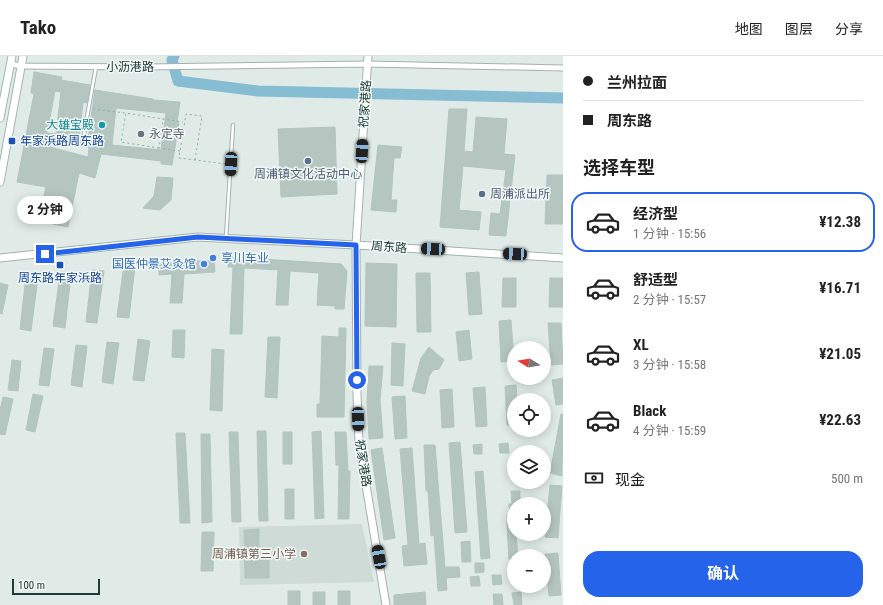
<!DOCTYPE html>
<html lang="zh">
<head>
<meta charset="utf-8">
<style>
	body { margin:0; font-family:"Roboto Condensed","Noto Sans SC",sans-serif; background:#f6f6f6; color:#222; height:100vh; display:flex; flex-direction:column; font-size:15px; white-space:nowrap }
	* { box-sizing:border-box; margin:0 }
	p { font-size:13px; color:#767676 }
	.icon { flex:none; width:22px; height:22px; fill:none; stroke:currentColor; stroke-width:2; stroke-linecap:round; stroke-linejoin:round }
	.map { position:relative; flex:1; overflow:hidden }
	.side { display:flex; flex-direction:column; background:#fff; width:320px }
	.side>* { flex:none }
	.guide { display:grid; align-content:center; height:88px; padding:0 20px; background:#fff }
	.needle { width:26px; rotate:281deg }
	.buttons { position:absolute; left:507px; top:285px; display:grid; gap:8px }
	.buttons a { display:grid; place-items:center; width:44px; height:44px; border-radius:50%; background:#fff; box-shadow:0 2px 10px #0003; font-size:20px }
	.scale { position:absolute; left:12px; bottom:10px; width:88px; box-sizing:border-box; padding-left:4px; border:2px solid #203c38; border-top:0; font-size:11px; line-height:14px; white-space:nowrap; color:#203c38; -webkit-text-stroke:3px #f1f8f5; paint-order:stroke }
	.end { position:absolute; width:18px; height:18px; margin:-9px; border:5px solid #2563eb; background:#fff; box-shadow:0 0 0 2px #fff }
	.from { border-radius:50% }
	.bubble { position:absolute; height:28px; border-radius:14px; background:#fff; box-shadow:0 2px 10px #0003; font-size:13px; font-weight:700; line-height:28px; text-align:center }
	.car { position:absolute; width:12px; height:24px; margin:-12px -6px; border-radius:5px; box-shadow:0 0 3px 1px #0007; background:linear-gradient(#222 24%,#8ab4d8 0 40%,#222 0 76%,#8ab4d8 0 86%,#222 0) }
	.guide b { display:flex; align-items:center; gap:14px; height:38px; font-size:15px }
	.guide b+b { border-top:1px solid #e0e0e0 }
	.guide i { width:10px; height:10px; background:#222 }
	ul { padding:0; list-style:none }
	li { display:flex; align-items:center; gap:12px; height:60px; margin:0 8px 6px; padding:0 12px; border:2px solid transparent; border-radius:16px }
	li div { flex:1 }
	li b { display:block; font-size:15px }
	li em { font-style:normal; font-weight:700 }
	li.on { border-color:#2563eb }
	li>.icon { width:36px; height:36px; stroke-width:1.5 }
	h2 { padding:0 20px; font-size:18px; line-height:48px }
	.pay { display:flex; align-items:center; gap:10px; height:44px; padding:0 20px; font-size:15px }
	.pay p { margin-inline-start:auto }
	.primary-button { display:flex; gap:8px; margin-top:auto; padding:8px 20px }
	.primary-button a { flex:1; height:46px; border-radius:16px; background:#2563eb; color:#fff; font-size:16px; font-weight:700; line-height:46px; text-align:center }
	header { display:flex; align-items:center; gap:24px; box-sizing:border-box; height:56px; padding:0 20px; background:#fff; border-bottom:1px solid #e0e0e0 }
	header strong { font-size:19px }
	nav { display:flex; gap:22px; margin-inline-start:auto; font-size:14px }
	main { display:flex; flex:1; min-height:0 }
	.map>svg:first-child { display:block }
</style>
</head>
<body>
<header>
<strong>Tako</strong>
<nav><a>地图</a><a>图层</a><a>分享</a></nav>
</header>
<main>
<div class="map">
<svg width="563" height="549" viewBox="0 0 563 549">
	<rect width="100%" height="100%" fill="#e0ebe8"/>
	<path fill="#cedbd7" d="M362,468l12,58 -134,3 -1,-58z"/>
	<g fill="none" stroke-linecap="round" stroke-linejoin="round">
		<path stroke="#86bdd2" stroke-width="11" d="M174,0l-2,4 6,21 80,10 305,7"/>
	</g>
	<path fill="#b5c6c1" stroke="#b2c5c0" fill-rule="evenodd" d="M34,16l28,5 -1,3 29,5 -3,18 -4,-1 -4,35 9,1 7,-48 58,9v1l27,2 -3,21h2l-7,42 -11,-1v-3l-60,-7 -6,24 -16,-5 -11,54 -30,-6 8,-34 -29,-5 17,-88 -3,-1zM55,35l6,1 -5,42 -9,-1zM116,52l50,5 -5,37 -49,-5zM51,87l38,4 -1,10 -38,-10z
		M449,53h18l-3,42 9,1 3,-35 31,2 -3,35 11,1 -9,81 -17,-1 2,-22 9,1 6,-44 -43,-4 -4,44 22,2 -2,18 -39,-3z
		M335,71l2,67 -56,3 -3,-68z
		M378,89l24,2 -2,11h-6l-3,42h6l-1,12 -25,-2z
		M547,119h16v49h-18z
		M157,121l16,1 -2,22 -11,10 -17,-2 11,-12z
		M229,201l112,7 6,7 -3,38h-9v-3l-18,-1 2,-32 -29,-2 -2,34h-12l2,-35 -34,-2 -2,66h-12l3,-67h-5z
		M214,204l1,12 -31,2 -2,29h-12l2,-29 -13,1v-12z
		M366,207l31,1 -1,63 -31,-1z
		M124,208l11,2 -6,52 -12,-1z
		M92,214l12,1 -7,52 -11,-1z
		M479,216l3,42 -13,1 -3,-42z
		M416,217h14l1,59h-14z
		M60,218l11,1 -6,53 -12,-2z
		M26,221l12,1 -7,53 -11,-2z
		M503,222h13v29h-14z
		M550,222h13v29h-14z
		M0,227l8,2 -6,29 -2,-1z
		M511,264l3,41 -13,1 -2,-41z
		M548,267h13l2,41 -12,1z
		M339,272h7l-2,89h-27v-13h3l2,-68 17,1z
		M173,274h12l-1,28 -12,-1z
		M469,274l3,29 -13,2 -3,-29z
		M268,281h12l-3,61 -12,-1z
		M138,283l12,2 -6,40 -11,-1z
		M107,286l12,1 -6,41 -11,-2z
		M392,287l13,1 -2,42 -12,-1z
		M76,289l11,1 -5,41 -11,-2z
		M429,291l15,13 -5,9 -6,1 -4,6 -4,18 -13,-3 9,-33z
		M44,292l10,1 -5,37 -10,-1z
		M212,293l12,1 -2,61 -12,-1z
		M12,304l9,1 -3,30 -10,-1z
		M369,310h14l-3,34 3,38 -14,1 -2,-38z
		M563,322v26l-7,1 -4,-25z
		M516,329l1,15h-3v24l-7,1 -2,-39z
		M485,331l2,39 -11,1 -3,-39z
		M452,333l2,38 -12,1 -2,-38z
		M33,338l10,2 -8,36 -9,-2z
		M405,340l2,42 -12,1 -3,-42z
		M3,341l10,2 -8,36 -5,-1v-24z
		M561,358h2l-1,62 -12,-3z
		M257,375h9l2,90h-9z
		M321,375l3,87 -9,1 -3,-87z
		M229,376h9l3,90h-9z
		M283,376h9v32h-9z
		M335,376h11l2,39h2l-1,48h-11l1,-54h-3z
		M176,377h9l5,90h-10z
		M201,378h9l2,88 -10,1z
		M460,386l7,90 -12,1 -6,-90z
		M508,387l1,10h-9l-1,-9z
		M482,388v10h-8l-1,-9z
		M424,389h11l10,122h14l1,10 -14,1 1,12 -9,1 -4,-56 -3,1 -3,-45h-2z
		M382,392l13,90 -11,2 -13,-90z
		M412,392l7,96 6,-1 2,21 -23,2 -2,-20 6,-1 -8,-96z
		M483,415l7,87 -9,1 -6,-87z
		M550,429l12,1 -4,52 -13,-1z
		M285,433h9v30h-9z
		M511,435h9v9h-3l1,4h-6z
		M509,448h5v30h2l2,22h-4v3h-5l-2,-33v-11h3z
		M259,473v31h10v18h-24l-1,-48z
		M202,476h12l-1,39h-12z
		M470,485l1,21h-9l-1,-20z
		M558,497l3,42 -12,1 -4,-42z
		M475,507h9v9l-9,1z
		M492,519h9l1,9 -9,1z
		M479,520l1,10h-9l-1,-9z
		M288,535h12v14h-12z
		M338,535h12v14h-12z
		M313,536h12v13h-12z
		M425,536l1,13h-32v-10z
		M521,536l1,13h-8l-2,-12z
		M493,538h9l1,11h-9z"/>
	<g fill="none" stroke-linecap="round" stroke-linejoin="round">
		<g stroke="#a3b3b0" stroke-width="4.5">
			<path id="service" d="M84,78l12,-67
				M226,182l7,-113"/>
		</g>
		<g stroke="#a3b3b0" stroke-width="7">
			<path id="minor" d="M10,8l11,2 124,1 223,-3 195,4"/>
		</g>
		<g stroke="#a3b3b0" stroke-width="9">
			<path id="tertiary" d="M368,0l-12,189 1,150 2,48 27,162
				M0,202l198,-21 158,8 207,13"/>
		</g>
		<g stroke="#9eb7b2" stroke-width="9">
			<path id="secondary" d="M0,62l12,-62
				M0,126l23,-126"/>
		</g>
		<path stroke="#80b0a7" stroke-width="1" stroke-dasharray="2 3" stroke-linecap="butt" d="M93,53l32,4
			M159,92l-38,-6 5,-29 37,6
			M180,95l-21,-3 4,-29 20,3
			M195,104l7,-44 -16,-2 -7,44 47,6"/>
		<use href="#service" stroke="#fff" stroke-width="2.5"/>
		<use href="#minor" stroke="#fff" stroke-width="5"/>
		<use href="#tertiary" stroke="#fff" stroke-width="7"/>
		<use href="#secondary" stroke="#fff" stroke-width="7"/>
	</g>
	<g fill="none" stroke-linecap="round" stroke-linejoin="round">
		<path stroke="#2563eb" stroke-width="5" d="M45,198l153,-17 158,8 1,135"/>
	</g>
	<circle fill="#0f9aa8" stroke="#f1f8f5" stroke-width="1.5" cx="102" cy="69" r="4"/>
	<circle fill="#6b7280" stroke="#f1f8f5" stroke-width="1.5" cx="141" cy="78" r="4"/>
	<g fill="#1a4fb4" stroke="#f1f8f5" stroke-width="1.5">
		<rect x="8" y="81" width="8" height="8" rx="2"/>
		<rect x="56" y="205" width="8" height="8" rx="2"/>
	</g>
	<g fill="#5c6f8a" stroke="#f1f8f5" stroke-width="1.5">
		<circle cx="308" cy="105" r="4"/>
		<circle cx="482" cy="138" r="4"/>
	</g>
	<g fill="#3f7fe0" stroke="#f1f8f5" stroke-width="1.5">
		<circle cx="213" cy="202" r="4"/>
		<circle cx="204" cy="208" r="4"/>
	</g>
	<circle fill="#8d6e63" stroke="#f1f8f5" stroke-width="1.5" cx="304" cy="498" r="4"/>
	<g text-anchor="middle" stroke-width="3" stroke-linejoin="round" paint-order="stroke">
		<g font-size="12" fill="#203c38" stroke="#f1f8f5">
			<text x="130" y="15">小沥港路</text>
			<text transform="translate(365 48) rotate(-86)" y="4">祝家港路</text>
			<text transform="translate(389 191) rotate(4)" y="4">周东路</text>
			<text transform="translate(363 407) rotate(81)" y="4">祝家港路</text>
		</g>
		<g font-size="12" fill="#0d838f" stroke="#f1f8f5" text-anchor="end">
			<text x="94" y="73">大雄宝殿</text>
		</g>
		<g font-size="12" fill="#5b616d" stroke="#f1f8f5" text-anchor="start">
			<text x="149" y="82">永定寺</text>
		</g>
		<g font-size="12" fill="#164399" stroke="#f1f8f5" text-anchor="start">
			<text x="20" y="89">年家浜路周东路</text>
			<text x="60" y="226" text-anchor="middle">周东路年家浜路</text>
		</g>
		<g font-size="12" fill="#4e5e75" stroke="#f1f8f5">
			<text x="308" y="122">周浦镇文化活动中心</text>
			<text x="490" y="142" text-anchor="start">周浦派出所</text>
		</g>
		<g font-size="12" fill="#366cbe" stroke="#f1f8f5" text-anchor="start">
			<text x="221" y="206">享川车业</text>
			<text x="196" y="212" text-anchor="end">国医仲景艾灸馆</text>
		</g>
		<g font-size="12" fill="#785e54" stroke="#f1f8f5" text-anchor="end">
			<text x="296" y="502">周浦镇第三小学</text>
		</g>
	</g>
</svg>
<div class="buttons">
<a><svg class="needle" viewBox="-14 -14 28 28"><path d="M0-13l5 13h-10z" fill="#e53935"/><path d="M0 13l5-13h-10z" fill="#767676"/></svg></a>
<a><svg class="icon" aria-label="locate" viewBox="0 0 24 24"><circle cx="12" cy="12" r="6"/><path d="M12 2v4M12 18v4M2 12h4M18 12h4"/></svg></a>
<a><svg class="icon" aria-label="layers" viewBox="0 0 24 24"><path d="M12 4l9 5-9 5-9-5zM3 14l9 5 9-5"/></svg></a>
<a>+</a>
<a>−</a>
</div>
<div class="scale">100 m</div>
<i class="end from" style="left:357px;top:324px"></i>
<i class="end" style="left:45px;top:198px"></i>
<div class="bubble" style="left:17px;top:140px;width:56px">2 分钟</div>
<i class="car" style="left:362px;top:95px;rotate:3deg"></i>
<i class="car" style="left:231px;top:108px;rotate:183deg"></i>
<i class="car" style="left:433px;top:193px;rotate:273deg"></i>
<i class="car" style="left:515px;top:198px;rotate:273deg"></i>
<i class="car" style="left:358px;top:363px;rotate:178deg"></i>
<i class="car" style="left:379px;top:501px;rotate:350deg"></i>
</div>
<section class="side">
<div class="guide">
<b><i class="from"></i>兰州拉面</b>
<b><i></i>周东路</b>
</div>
<h2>选择车型</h2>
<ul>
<li class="on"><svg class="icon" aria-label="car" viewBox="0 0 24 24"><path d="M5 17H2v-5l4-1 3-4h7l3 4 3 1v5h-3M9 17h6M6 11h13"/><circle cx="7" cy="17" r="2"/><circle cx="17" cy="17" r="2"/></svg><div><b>经济型</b><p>1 分钟 · 15:56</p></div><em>¥12.38</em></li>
<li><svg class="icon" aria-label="car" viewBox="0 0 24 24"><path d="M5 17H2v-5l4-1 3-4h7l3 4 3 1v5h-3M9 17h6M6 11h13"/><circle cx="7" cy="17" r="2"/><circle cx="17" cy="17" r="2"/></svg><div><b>舒适型</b><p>2 分钟 · 15:57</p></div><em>¥16.71</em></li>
<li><svg class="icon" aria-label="car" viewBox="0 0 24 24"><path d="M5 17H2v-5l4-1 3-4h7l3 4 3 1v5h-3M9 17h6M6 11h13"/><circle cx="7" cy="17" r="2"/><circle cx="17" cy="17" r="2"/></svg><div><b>XL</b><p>3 分钟 · 15:58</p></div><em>¥21.05</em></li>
<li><svg class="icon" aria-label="car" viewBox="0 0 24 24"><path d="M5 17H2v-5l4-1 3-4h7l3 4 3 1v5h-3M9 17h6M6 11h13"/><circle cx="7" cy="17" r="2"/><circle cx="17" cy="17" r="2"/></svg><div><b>Black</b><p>4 分钟 · 15:59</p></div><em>¥22.63</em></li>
</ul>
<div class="pay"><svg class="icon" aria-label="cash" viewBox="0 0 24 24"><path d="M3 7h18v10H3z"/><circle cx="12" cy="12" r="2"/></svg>现金<p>500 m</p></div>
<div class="primary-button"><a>确认</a></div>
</section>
</main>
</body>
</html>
